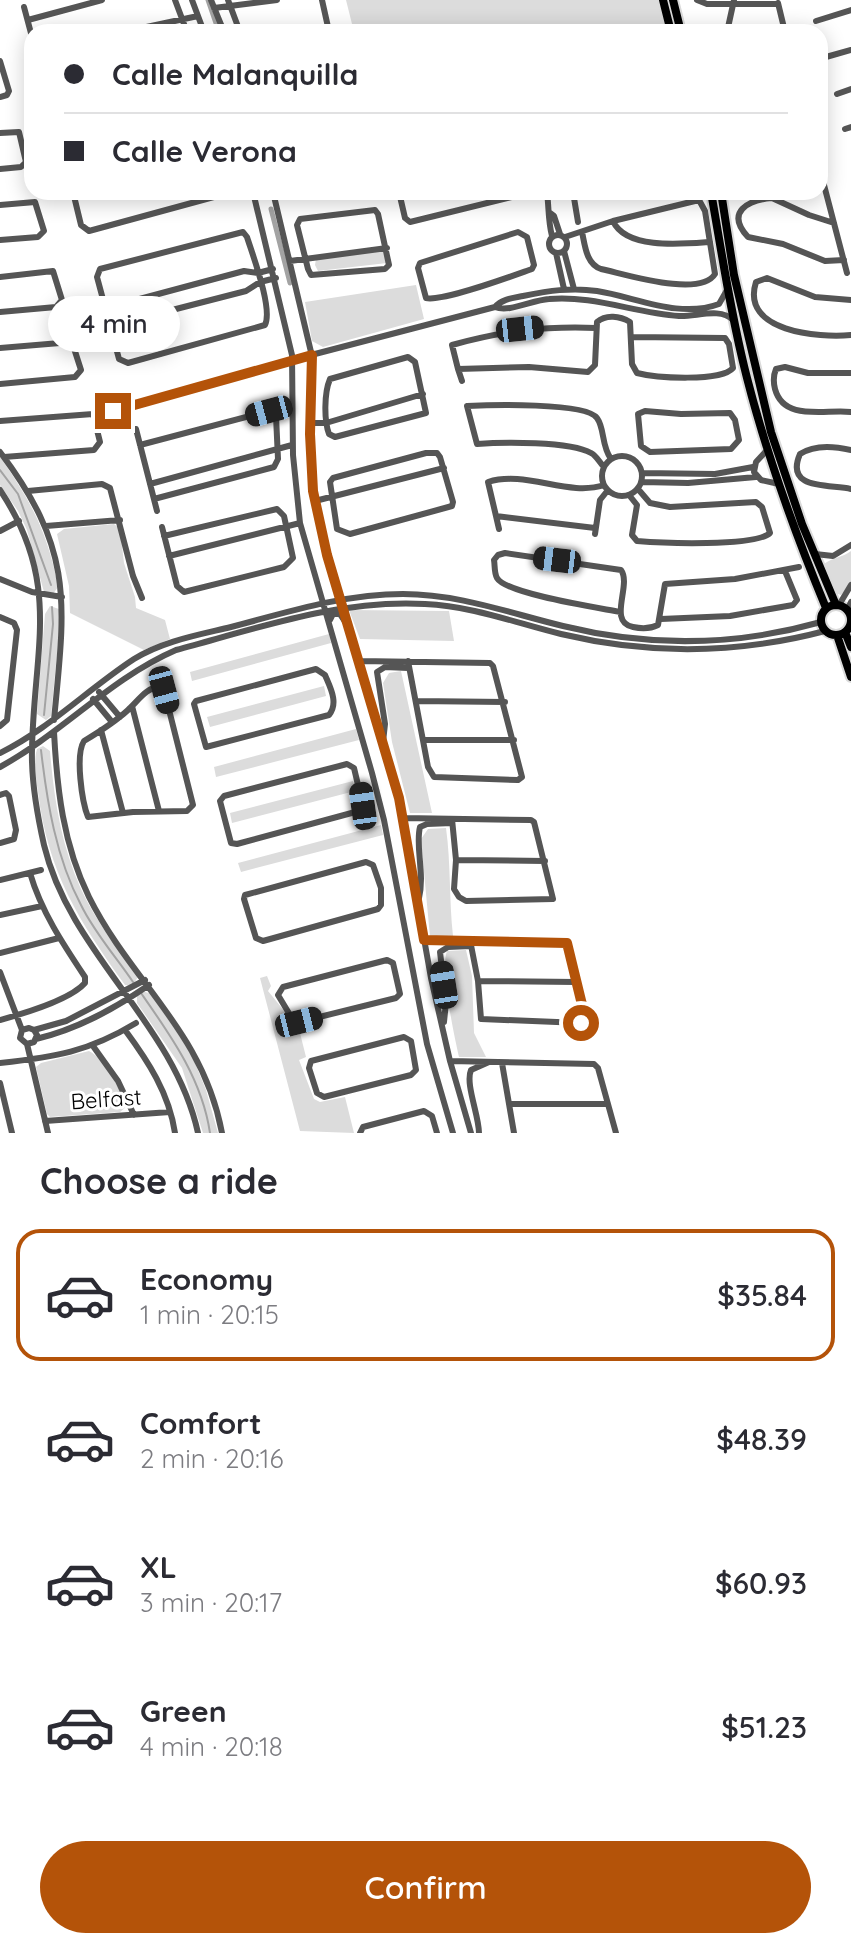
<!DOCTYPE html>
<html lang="en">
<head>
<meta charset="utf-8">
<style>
	body { margin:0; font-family:Quicksand,sans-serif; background:#f2f2f3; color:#2b2b33; height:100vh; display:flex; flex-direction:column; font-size:30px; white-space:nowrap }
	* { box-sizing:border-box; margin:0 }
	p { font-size:26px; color:#7c7c81 }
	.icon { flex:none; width:44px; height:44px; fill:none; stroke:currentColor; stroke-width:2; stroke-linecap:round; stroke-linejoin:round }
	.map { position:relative; height:1133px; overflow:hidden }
	.drawer { display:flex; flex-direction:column; background:#fff; flex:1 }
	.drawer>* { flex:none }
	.top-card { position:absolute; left:24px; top:24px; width:804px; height:176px; border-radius:24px; box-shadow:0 4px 20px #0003; display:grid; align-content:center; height:176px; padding:0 40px; background:#fff }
	.end { position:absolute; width:36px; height:36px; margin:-18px; border:10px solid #b45309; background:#fff; box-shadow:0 0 0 4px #fff }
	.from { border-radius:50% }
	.bubble { position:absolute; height:56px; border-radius:28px; background:#fff; box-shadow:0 4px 20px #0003; font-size:26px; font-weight:600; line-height:56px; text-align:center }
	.car { position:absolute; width:24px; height:48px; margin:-24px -12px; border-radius:10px; box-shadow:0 0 6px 2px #0007; background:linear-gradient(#222 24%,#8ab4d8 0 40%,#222 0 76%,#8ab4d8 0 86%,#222 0) }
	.top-card b { display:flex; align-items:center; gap:28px; height:76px; font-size:30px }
	.top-card b+b { border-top:2px solid #e1e1e2 }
	.top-card i { width:20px; height:20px; background:#2b2b33 }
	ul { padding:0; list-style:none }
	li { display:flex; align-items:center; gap:24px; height:132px; margin:0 16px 12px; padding:0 24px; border:4px solid transparent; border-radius:24px }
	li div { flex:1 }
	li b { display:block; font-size:30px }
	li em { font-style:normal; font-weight:600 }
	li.active { border-color:#b45309 }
	li>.icon { width:72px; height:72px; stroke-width:1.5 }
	h2 { padding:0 40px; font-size:36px; line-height:96px }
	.primary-button { display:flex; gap:16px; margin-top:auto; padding:16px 40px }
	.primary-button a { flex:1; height:92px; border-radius:48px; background:#b45309; color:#fff; font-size:32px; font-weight:600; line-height:92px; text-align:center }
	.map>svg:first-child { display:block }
</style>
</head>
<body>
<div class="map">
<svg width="851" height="1133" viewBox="0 0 851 1133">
	<rect width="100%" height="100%" fill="#fff"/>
	<path fill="#dcdcdc" d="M346,0h315l8,32h-315z
		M384,251l3,12 -69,8 -3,-6 1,-6z
		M416,285l8,34 -101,28 -11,-6 -7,-39z
		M0,457c31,44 48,76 58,130l-5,7 -9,-2 -17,-62 -9,-19 -18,-26z
		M114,524l6,5 4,34 11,34 1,11 29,12 5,19 -26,11 -74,-37 -1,-27 -12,-52 7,-5z
		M851,551v32l-10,12 -6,-2 -11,-21v-8c9,-7 18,-6 27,-13z
		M50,606l9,3v24l-8,83 -5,4 -9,-6 8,-100z
		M349,610l100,1 5,30 -94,-2z
		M329,634l2,9 -139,38 -2,-9z
		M401,671l31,142h-22l-18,-71 -9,-59 6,-10z
		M324,686l2,10 -116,31 -3,-10z
		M356,729l3,11 -143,37 -2,-10z
		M43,746l7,5c4,48 11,93 31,138 14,31 37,60 57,88l-6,9 -7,-1c-46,-64 -77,-112 -87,-193 -2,-14 -5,-30 -1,-43z
		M353,781l2,10 -123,32 -2,-10z
		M381,825l2,10 -142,37 -3,-9z
		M446,828c5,36 3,72 7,108l-23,1 -9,-98 7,-10z
		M466,950l6,26 2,57 12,24h-27c-5,-22 -19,-88 -12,-106z
		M267,976l4,10 -3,5 31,38 7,28 -7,3 15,39 6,3 25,-5 9,36 -54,-2 -40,-153z
		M143,991l8,3 40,59 15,37 12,43h-15l-21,-65 -45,-65v-7z
		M89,1051c16,8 32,38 37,56l-6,5 -70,5 -3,-3 -11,-47 5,-4z"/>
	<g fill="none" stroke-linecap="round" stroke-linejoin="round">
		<path stroke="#a3a3a3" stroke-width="2" d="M0,470l18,24 33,91
			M44,715l9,-91 -1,-17
			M41,750c6,52 15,108 40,155 13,27 35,52 52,77
			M141,993c30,43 61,86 69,140"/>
		<path stroke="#a3a3a3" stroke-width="5" d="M208,0l11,32
			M267,192v2
			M271,209l19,74"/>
		<g stroke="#dbdbdb" stroke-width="12">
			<path id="major" d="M663,0l8,32
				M673,0l8,32
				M711,192c11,62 20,124 36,186 20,78 48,155 79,230
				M721,192l13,83 37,157 31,92 34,81
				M821 620a15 15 0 1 1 30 0a15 15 0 1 1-30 0Z
				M845,632l6,15
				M837,635l14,42"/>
		</g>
		<path stroke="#555" stroke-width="6" d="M175,0l12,32
			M192,0l12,32
			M211,0l13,32
			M228,0l12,32
			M322,0l6,27 -2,5
			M697,0l10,4h71
			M778,3l7,29
			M24,7l8,30
			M214,8l63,-8
			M28,20l74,-20
			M816,21l35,-11
			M123,32l75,-16
			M727,32l7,-32
			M826,57l25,-7
			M0,61l9,30 -2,4 -7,2
			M837,94l14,-5
			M845,129l6,-2
			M0,133l19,-1 7,30 -5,5 -21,2
			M820,179l4,6 23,88
			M73,192l8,33 8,6 143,-39
			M253,192l39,163 1,100 7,68 72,250 12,47 43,224 26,89
			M273,192l38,160v118l7,49 81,279 32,180 19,83 21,72
			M399,192l6,26 5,4 122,-30
			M547,192c2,16 1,29 5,44
			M573,192l5,30
			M74,197l19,-5
			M772,198c-24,2 -47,14 -24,39l35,7 42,17 19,-1
			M772,198l37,17 25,8
			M0,205l35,-3 9,29 -6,6 -38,3
			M375,210l3,4 11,51 -4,4 -74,6 -3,-6 -11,-44 3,-6z
			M550,213l4,3 6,18
			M613,221c13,29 70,23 97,21
			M243,232l4,5c6,19 26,72 18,88l-137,38 -9,-4 -22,-82 3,-8z
			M518,232l9,5 7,28 -2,4c-20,7 -90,33 -106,29l-8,-30 2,-5z
			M549 244a9 9 0 1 1 18 0a9 9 0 1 1-18 0Z
			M565,237l48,-16 86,-21 6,11 10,63c-15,24 -90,0 -114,-5 -15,-5 -16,-24 -19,-37
			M564,251l10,38
			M556,253l8,36
			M290,261l97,-13
			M0,277l53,-6 9,29 -6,7 -56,5
			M851,300l-36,-3 -48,-19 -11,4c-16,50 63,56 95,53
			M495,307c14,6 37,-7 54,-8 44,-4 86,14 130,17 17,1 41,-9 54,4
			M106,308l138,-37 14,2 15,-4
			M110,326l136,-35 14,-9 16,-4
			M596,328c-53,-2 -93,3 -144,17l6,24 71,-2 59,5 7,-7 2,-43c9,-8 23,-6 33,0l2,42 5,9c19,5 84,9 96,-5l-4,-24 -4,-6 -93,-1
			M0,348l72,-6 9,28 -6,7 -75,7
			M408,357l7,5 11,51 -91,24 -6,-3c-5,-13 -5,-41 1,-55z
			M458,369l4,12
			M851,373h-43l-23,-6 -9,2c-3,7 -3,12 -1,20 9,33 50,20 76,23
			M645,411l36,3 49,-1 5,7 4,20 -8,9 -81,3 -9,-6 -3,-32z
			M0,421l93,-7 35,-7 164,-47 203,-53c7,-8 18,-9 28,-11 25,-5 48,-9 74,-5 39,6 82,28 122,13l8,-14
			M311,423h15l97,-29
			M136,429l21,82
			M140,445l129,-34 7,5 2,43 -4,8 -120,32
			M768,449l-12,13 -2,10 7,8 18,4
			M851,450c-17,-4 -36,-6 -51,4 -16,37 31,30 51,35
			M0,452c75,99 65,152 54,268
			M426,453h11l3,4 13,45 -1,4 -102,28 -13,-5 -7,-47 3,-4z
			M602 476a20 20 0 1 1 40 0a20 20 0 1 1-40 0Z
			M4,457l90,-7 6,-8 -7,-28
			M604,467c-4,-4 -8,-12 -13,-14 -21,-12 -89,-11 -114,-9l-10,-38c21,-1 119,-4 130,12 8,11 4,27 14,41
			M642,473l73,1 38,-7
			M642,482l46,1 68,-6
			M150,484l142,-39
			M0,490c62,93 34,157 32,259 -1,32 5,65 12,96 26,109 130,178 154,288
			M28,491l74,-7 8,4 23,88 9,22
			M629,495l8,10 -5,30 5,6c24,2 118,6 133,-8l-8,-26 -6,-5 -86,5 -20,-4 -12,-14
			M315,501l129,-33
			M496,516l3,13
			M46,526l74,-6
			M162,527l15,59 7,6 100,-25 9,-9 -9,-42 -7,-7 -113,27
			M595,528l-99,-12 -8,-34c38,-12 80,15 116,3
			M0,531l19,-10
			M595,534l5,-34 8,-10
			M815,554l18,2 18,-11
			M169,556l131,-33
			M0,579l32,13 30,5
			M839,605l12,-20
			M847,610l4,-8
			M620,612c-20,-4 -114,-18 -123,-34 -3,-5 -2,-13 -3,-18l4,-5 7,-2 116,17c11,15 -14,52 12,57 9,2 17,2 25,-2l7,-41 70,-5 64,-12
			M0,617l14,6 3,7 -10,90 -7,6
			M661,619l69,-3 63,-11 4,-5 -12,-29
			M330,620l3,-6h7l6,9
			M359,661l131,2 3,3 29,111 -4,3 -84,-3 -6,-10 -20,-106
			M316,669l9,6c5,12 14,28 4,40l-123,32 -12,-43 2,-3z
			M160,686l4,4 29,115 -6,6 -54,1 -45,5c-6,-15 -13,-62 -4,-76 15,-9 31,-19 44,-31 10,-9 18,-22 32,-24z
			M99,692l21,25
			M93,699l19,23
			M416,701l89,1
			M132,706l27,105
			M101,730l22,83
			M54,732c3,57 9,112 35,165 43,86 114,134 133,236
			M424,740h90
			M383,742l2,-18 -8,-52 8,-5 23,1
			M0,753c49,-24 88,-64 134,-94 29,-18 64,-24 97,-32 57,-15 113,-33 172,-33 56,0 106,19 160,32 85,21 173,20 258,-4
			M347,764l7,4 9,38 -4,5 -122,33 -6,-1 -11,-42 4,-5z
			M0,767c62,-34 111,-89 176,-117 82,-22 164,-51 249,-46 47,2 91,19 136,30 88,21 177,20 264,-3
			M0,795l6,-2 3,3 7,34 -2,9 -14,4
			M403,818l128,2 3,2 19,77 -87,2 -7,-4 -5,-8 2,-29 -4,-41
			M456,860l89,1
			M366,862l7,3 8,23v17l-3,4 -115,32 -7,-3 -12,-39 1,-4z
			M0,880l41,-10
			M419,898c6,-25 -4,-52 1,-71l7,-3 25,-1
			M0,915l42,-9
			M424,940l143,3 18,74 -4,6 -100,-4 -3,-38 -8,-41
			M0,953l59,-15
			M387,960l6,3 7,31 -4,4 -97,24 -6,-2 -15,-25 5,-8z
			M0,972l22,58 -2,8 7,6 7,-2 3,-7 -3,-5 -5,-2 -7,2
			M478,981l98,1
			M0,1020c22,-6 70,-20 85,-37v-6c-22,-33 -44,-66 -55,-104
			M444,1022l2,-20 -6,-50 8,-5 23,-1
			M34,1030l32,-9 79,-41
			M125,1030c23,31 44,63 50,103
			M404,1037l7,4 5,29 -5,5 -87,22 -7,-4 -8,-25 2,-7z
			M36,1039c42,-10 78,-30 113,-54
			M27,1044l21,89
			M93,1046l25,35 16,34
			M450,1061l144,3 4,4 18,65
			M0,1063c55,-6 88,-11 136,-40
			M502,1063l12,70
			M0,1083l12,50
			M510,1104h98
			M45,1121l125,-9
			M360,1133l3,-6 61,-16 8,5 5,17
			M479,1133c0,-18 -14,-49 -8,-63l18,-8"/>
		<use href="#major" stroke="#000" stroke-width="8"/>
	</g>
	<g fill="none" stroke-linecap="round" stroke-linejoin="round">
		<path stroke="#b45309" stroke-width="10" d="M113,411l199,-56 -2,79 3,57 14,64 72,243 25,142 143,3 18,74 -4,6"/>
	</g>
	<g text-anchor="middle" stroke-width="6" stroke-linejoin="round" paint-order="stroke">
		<g font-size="22" fill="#000" stroke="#fff">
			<text transform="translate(106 1099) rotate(-4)" y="8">Belfast</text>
		</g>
	</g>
</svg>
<i class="end from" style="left:581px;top:1023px"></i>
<i class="end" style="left:113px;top:411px"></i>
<div class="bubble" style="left:48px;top:296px;width:132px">4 min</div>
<i class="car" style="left:520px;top:329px;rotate:84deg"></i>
<i class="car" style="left:269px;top:411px;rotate:255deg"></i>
<i class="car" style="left:557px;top:560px;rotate:277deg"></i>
<i class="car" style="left:164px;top:690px;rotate:165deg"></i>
<i class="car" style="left:363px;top:806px;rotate:352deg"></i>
<i class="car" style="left:444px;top:985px;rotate:351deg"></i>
<i class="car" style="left:299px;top:1022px;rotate:76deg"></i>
<div class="top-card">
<b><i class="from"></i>Calle Malanquilla</b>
<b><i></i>Calle Verona</b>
</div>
</div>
<section class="drawer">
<h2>Choose a ride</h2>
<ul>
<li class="active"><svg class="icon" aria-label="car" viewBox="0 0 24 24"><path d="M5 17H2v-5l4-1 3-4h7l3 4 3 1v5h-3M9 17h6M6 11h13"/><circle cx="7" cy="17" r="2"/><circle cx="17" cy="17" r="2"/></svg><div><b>Economy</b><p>1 min · 20:15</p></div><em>$35.84</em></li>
<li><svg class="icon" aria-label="car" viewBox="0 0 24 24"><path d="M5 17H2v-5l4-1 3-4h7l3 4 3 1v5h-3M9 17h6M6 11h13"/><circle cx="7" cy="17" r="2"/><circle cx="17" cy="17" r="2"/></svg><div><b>Comfort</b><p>2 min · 20:16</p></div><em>$48.39</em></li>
<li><svg class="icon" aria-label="car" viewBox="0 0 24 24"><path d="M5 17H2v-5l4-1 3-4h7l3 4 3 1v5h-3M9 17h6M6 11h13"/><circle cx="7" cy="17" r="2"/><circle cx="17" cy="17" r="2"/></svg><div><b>XL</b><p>3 min · 20:17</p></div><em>$60.93</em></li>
<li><svg class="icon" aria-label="car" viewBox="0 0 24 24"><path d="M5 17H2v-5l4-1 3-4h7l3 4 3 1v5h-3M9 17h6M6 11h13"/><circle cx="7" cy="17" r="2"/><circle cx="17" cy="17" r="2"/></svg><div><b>Green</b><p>4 min · 20:18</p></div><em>$51.23</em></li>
</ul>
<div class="primary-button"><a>Confirm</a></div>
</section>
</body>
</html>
